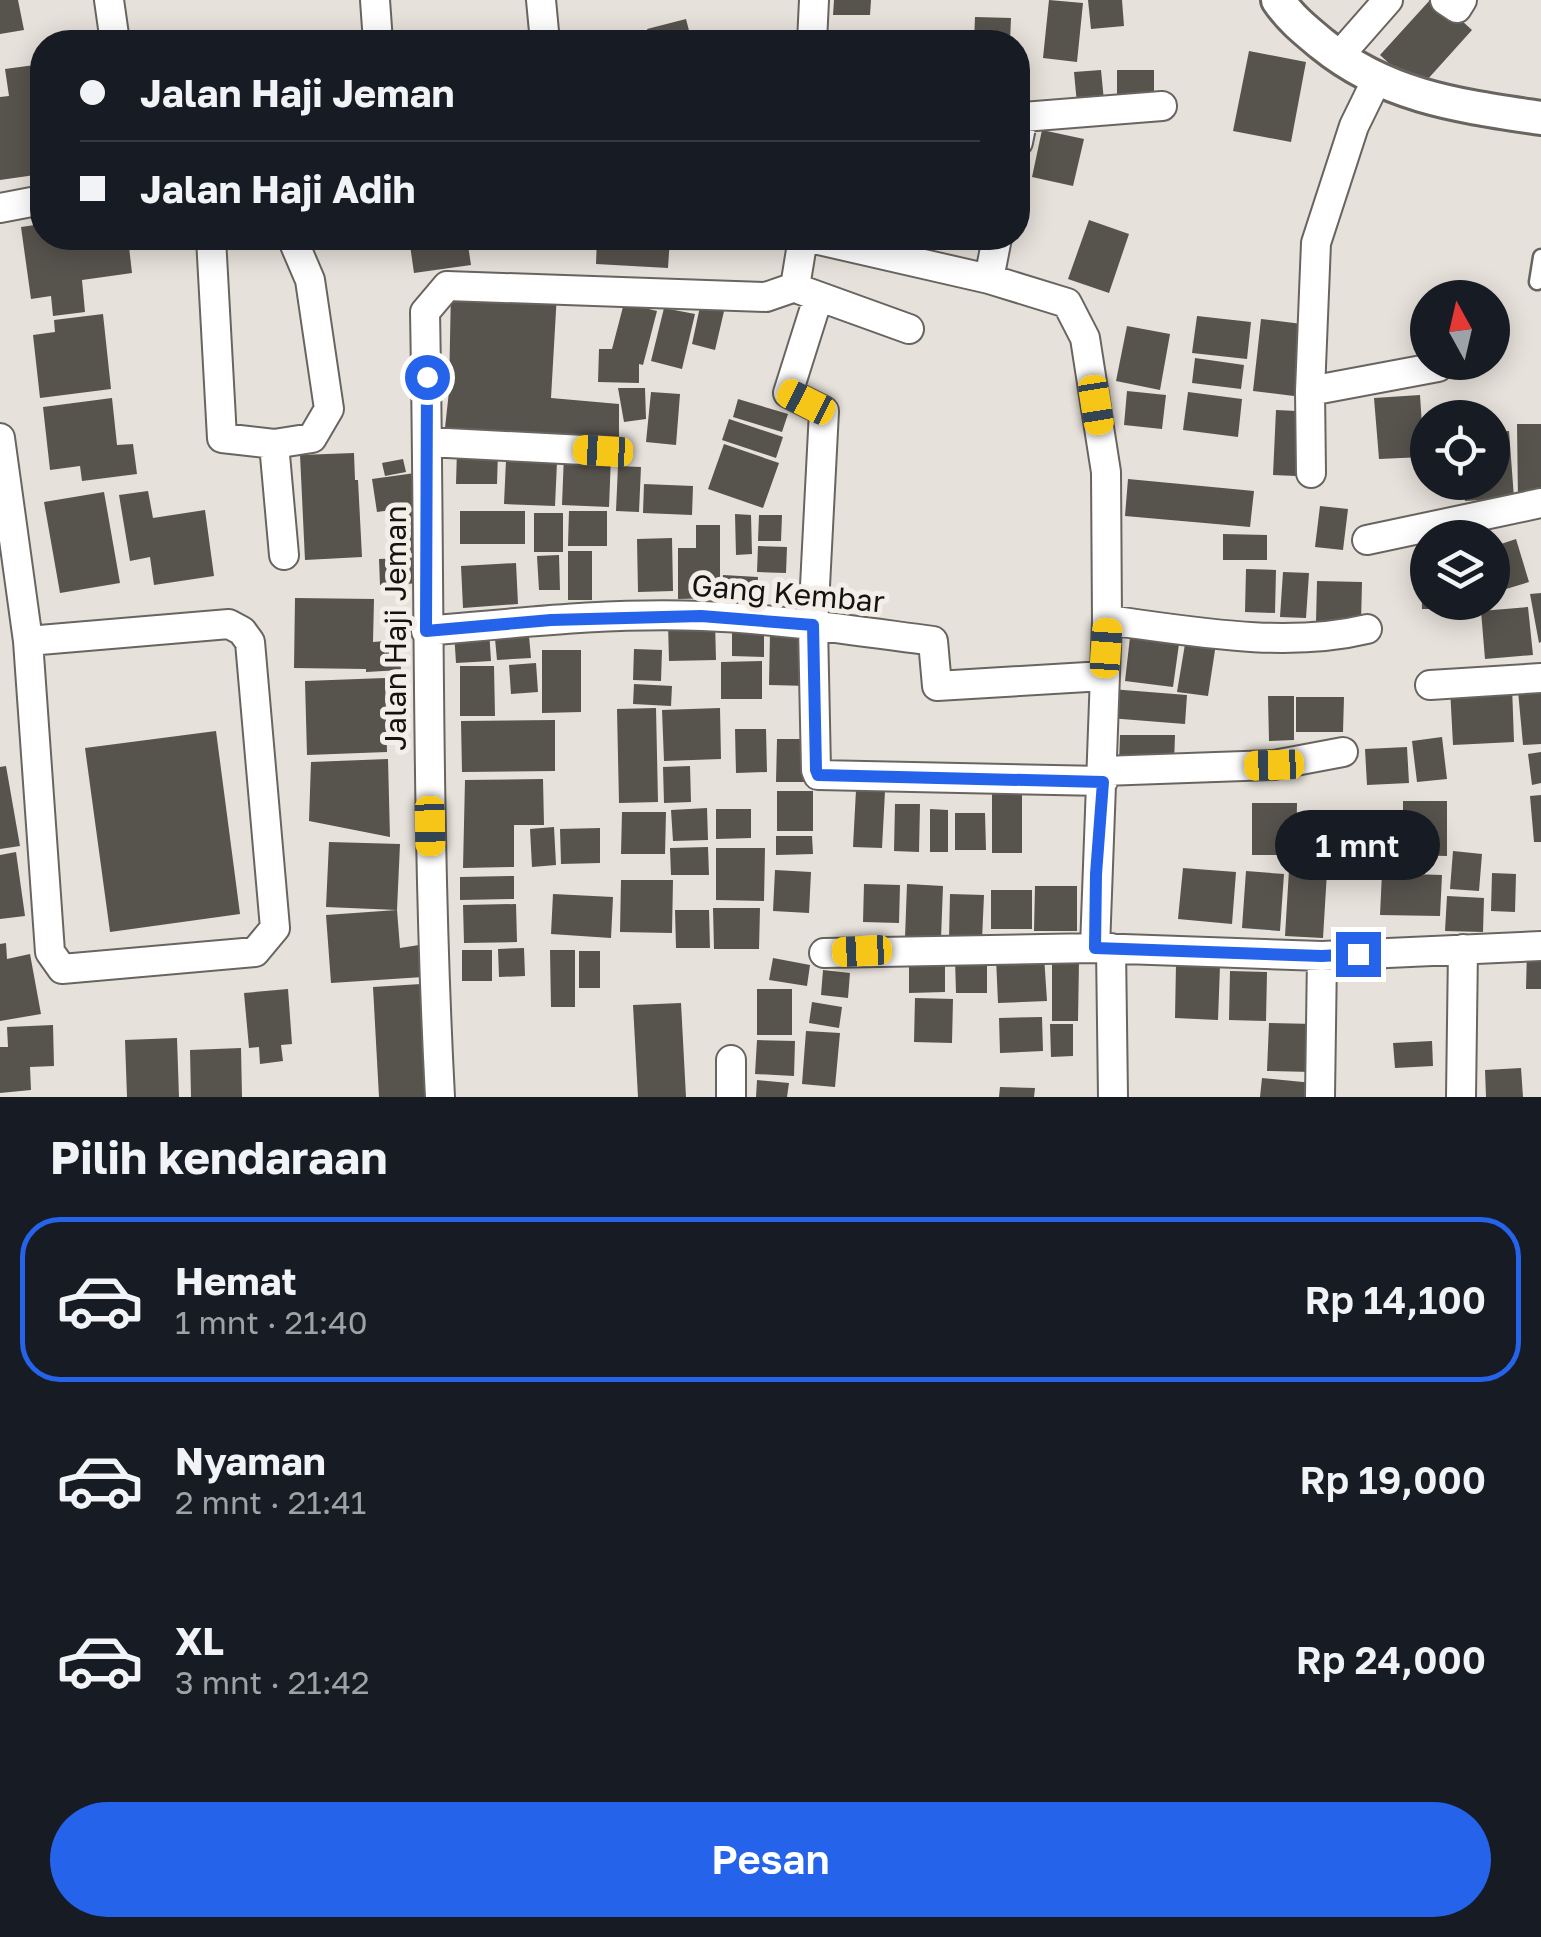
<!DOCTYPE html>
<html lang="id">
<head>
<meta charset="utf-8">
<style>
	body { margin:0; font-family:"Golos Text",sans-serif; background:#20242c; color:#f1f3f6; height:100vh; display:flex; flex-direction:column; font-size:38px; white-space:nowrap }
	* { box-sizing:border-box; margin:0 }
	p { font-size:32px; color:#9ea1a6 }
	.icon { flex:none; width:55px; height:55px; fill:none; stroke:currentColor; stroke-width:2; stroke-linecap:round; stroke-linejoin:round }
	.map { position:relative; height:1097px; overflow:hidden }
	.panel { display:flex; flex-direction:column; background:#171b24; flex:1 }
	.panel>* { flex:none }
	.banner { position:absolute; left:30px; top:30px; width:1000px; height:220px; border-radius:40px; box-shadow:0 5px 25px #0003; display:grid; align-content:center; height:220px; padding:0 50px; background:#171b24 }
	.needle { width:65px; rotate:352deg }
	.buttons { position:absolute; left:1410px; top:280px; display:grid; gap:20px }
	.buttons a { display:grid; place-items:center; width:100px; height:100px; border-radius:50%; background:#171b24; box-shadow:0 5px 25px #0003; font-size:50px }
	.end { position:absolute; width:45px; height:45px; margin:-22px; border:12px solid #2563eb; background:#fff; box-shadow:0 0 0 5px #fff }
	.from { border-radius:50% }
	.bubble { position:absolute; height:70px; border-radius:35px; background:#171b24; box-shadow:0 5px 25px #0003; font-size:32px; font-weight:600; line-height:70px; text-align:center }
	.car { position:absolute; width:30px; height:60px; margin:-30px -15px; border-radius:12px; box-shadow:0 0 8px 2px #0007; background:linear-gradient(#f5c518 24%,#345 0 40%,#f5c518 0 76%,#345 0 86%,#f5c518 0) }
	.banner b { display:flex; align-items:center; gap:35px; height:95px; font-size:38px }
	.banner b+b { border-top:2px solid #363941 }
	.banner i { width:25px; height:25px; background:#f1f3f6 }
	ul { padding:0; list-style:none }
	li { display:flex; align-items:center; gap:30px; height:165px; margin:0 20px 15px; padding:0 30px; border:5px solid transparent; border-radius:40px }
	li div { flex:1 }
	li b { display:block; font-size:38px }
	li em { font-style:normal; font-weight:600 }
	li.selected { border-color:#2563eb }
	li>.icon { width:90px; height:90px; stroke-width:1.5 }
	h2 { padding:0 50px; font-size:45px; line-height:120px }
	.cta { display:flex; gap:20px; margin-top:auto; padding:20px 50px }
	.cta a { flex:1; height:115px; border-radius:60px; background:#2563eb; color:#fff; font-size:40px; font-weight:600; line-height:115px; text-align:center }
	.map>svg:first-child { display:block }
</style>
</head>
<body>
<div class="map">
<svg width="1541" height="1097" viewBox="0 0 1541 1097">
	<rect width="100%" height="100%" fill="#e6e1da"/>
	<path fill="#57534d" d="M0,0h18l6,30 -24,4z
		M834,0h37l-1,15h-37z
		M1049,0l34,3 -6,59 -34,-4z
		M1088,0h34l2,26 -33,3z
		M1430,0h9l33,30 -54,60 -38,-35z
		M975,17l36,1 -1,24h-36z
		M686,19l6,23h-41l-4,-13z
		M1249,51l57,11 -15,80 -58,-11z
		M42,64v110l-42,6v-83l9,-1 -4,-27z
		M1101,70l3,31 -27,3 -3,-32z
		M1117,70h37v31h-37z
		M1042,130l42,9 -11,47 -41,-9z
		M1089,220l40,14 -20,59 -41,-14z
		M42,224v14h86l4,35 -50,7 3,32 -32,4 -2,-20 -20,3 -10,-72z
		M409,238h58l4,27 -57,8z
		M478,238h45v7l-44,4z
		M597,238h73l-2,30 -72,-4z
		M451,289l106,4 -6,105 68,6v43l-52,-4 -54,-11 -68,-4 4,-37z
		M701,302l24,5 -10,43 -23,-6z
		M624,303l33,8 -14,54 -4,-1v19l-41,-1 1,-33h13z
		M664,308l31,6 -13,55 -31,-8z
		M103,314l8,75 -71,9 -7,-63 22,-3 -1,-12z
		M1197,316l54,6 -4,37 -55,-6z
		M1261,319l41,5 -8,72 -41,-5z
		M1127,326l43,8 -10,56 -44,-9z
		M1195,358l49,7 -3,24 -49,-6z
		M618,388h27l1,31 -22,3z
		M1127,391l39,4 -4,34 -38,-4z
		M651,392l29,2 -4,51 -30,-3z
		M1188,392l54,7 -4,38 -55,-7z
		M1420,395l4,62 -45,2 -5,-61z
		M112,398l5,47 16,-1 4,30 -55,7 -2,-15 -30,4 -7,-63z
		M738,399l50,15 -6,18 -49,-15z
		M1276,410l21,1 -1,65 -23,-1z
		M729,419l54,18 -7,21 -54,-18z
		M1517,424h24v70l-23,7z
		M1509,431l5,67 -49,3 -2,-19h29v-50z
		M724,444l55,19 -16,45 -55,-19z
		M457,450l41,1 -1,33h-41z
		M354,453l1,27h3l4,77 -57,3 -5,-105z
		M564,454l47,2 -2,51 -47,-2z
		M403,459l3,13 -21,4 -3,-13z
		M506,460l51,2 -2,44 -51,-2z
		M618,466l23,1 -2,45 -23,-1z
		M415,473l5,33 -43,6 -5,-33z
		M1128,479l126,12 -4,36 -125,-11z
		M644,484l49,2 -1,29 -49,-2z
		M148,491l5,27 52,-8 9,66 -60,9 -4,-28 -20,4 -11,-66z
		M104,492l16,91 -60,10 -16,-91z
		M1320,506l28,3 -5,41 -28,-3z
		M419,511l3,41 -32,3 -4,-41z
		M460,511h65v33h-65z
		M569,511h38v35h-39z
		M534,513h29v39h-29z
		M735,514l16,1 1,39 -16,1z
		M759,515h23l-1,26h-23z
		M696,525h24v73l-42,1v-51h18z
		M1223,534l44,1v25h-44z
		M672,538l1,53 -35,1 -1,-53z
		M1516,539l13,43 -33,10 -4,-11v-34z
		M758,546l29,1 -1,26 -29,-1z
		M568,551h24v49h-24z
		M1421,552h7v50h27v7h-33z
		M559,555l1,35h-21l-2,-34z
		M423,557l1,26 -44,2 -1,-26z
		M516,563l2,41 -55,4 -2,-42z
		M1246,569l30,1 -1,43 -30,-1z
		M1283,572l26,1 -3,45 -26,-1z
		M723,575l35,2 -3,36 -35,-2z
		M1317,581l45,1 -1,41 -45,-1z
		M1541,593v49l-2,1 -9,-49z
		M295,598l79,1 -1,43 26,-2 2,30 -35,2v-3l-72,-1z
		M1528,607l5,48 -48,4 -4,-48z
		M715,622l1,38 -47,1 -1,-38z
		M732,622h32v35l-32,-1z
		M528,625l3,33 -34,2 -3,-32z
		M489,630l2,31 -35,2 -2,-31z
		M1187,632l30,5 -9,59 -31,-4z
		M770,633l42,2 -2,51 -41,-1z
		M1130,637l49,7 -6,43 -48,-6z
		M634,649l28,1 -1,31 -28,-1z
		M542,650h39v62l-39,1z
		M762,661v38h-41v-37z
		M536,663l2,29 -27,2 -2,-29z
		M460,666h34l1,50h-35z
		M385,678l2,74 -80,3 -2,-74z
		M634,684l38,2 -1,20 -38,-2z
		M1512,686l2,56 -61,3 -3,-57z
		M1111,689l76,6 -2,29 -76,-6z
		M1541,689v55l-18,1 -5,-54z
		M1268,696h26v44l-25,1z
		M1296,697h48l-1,35h-47z
		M656,708l2,94 -39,1 -2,-94z
		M720,708l1,51 -57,2 -2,-51z
		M555,720v51l-93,1 -1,-51z
		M735,729h31l1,43 -31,1z
		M216,731l24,183 -130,18 -25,-184z
		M1120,735h55l-1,29 -55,-1z
		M1442,737l5,42 -30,3 -5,-41z
		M777,739h35l-1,43h-35z
		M1407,747l2,36 -42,2 -2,-36z
		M1541,752v31l-9,2 -4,-31z
		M388,759l2,78 -81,-16 2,-59z
		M6,766l14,80 -20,3v-82z
		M690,766l1,36 -27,1 -1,-36z
		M543,779l1,46h-30v42l-51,1 2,-88z
		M1022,789v64h-30v-63z
		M856,790l29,1 -3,57 -29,-1z
		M777,791h36v40h-36z
		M1541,795v47h-7l-4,-46z
		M1403,801h44v55l-44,-1z
		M1252,803h45l-1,52h-44z
		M895,804h25l-1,48 -25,-1z
		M707,808l1,32 -35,1 -2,-31z
		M716,809h35v29l-35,1z
		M930,809l18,1v42h-18z
		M622,812h44l-1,42h-44z
		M955,813h30l1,37h-31z
		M554,827l2,38 -24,2 -2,-38z
		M600,828v35l-39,1 -1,-35z
		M776,836h36l1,18 -37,1z
		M329,842l71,2 -3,66 -71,-3z
		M708,847l1,28h-38l-1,-27z
		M716,848h49l-1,53 -48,-1z
		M1453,851l29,3 -3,37 -29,-2z
		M16,852l9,64 -25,3v-64z
		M1183,868l53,4 -4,52 -54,-5z
		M775,870l36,2 -2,41 -36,-2z
		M1289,870l38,2 -4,66 -38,-2z
		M1246,871l38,3 -4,57 -38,-3z
		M1382,873l60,2 -2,41 -60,-1z
		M1492,873l24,1 -1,38 -24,-1z
		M514,876v23l-54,1v-23z
		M621,880h52l-1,53 -52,-1z
		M864,884l36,1 -1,38 -36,-1z
		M907,884l36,2 -2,53 -36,-1z
		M1035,886h42v45h-43z
		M991,890h41v39h-41z
		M553,894l60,3 -2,41 -60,-4z
		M950,894l34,1 -2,45 -33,-1z
		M1447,896l37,2 -1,34 -38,-1z
		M516,904l1,38 -53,1 -1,-38z
		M713,908h47l-1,41h-45z
		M397,910l3,38 19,-3 4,32 -92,6 -5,-68z
		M675,910h34l1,38h-34z
		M6,943l1,16 23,-5 11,60 -41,7v-77z
		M524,948l1,28 -26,1 -1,-28z
		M1527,948h14v41h-15z
		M462,950h30v31h-30z
		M550,950h25v57h-24z
		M579,951h21v37h-21z
		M1044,956l3,45 -49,2 -2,-45z
		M909,957h36v35l-36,1z
		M773,958l37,7 -3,21 -38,-6z
		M955,959h32v34h-31z
		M1052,961h27l-1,60h-26z
		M1176,964l44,2 -2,54 -43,-2z
		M823,970l27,3 -2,25 -27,-3z
		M1230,971l37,1 -1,49 -37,-1z
		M421,984l7,113h-49l-6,-110z
		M288,989l4,55 -11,1 2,16 -23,3 -1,-17 -10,1 -5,-55z
		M757,989h35v46h-35z
		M915,998l38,1 -1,44 -38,-1z
		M812,1002l30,5 -3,21 -30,-5z
		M681,1003l5,94h-48l-5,-92z
		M1042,1017l1,34 -43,2 -1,-35z
		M1269,1023l45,1 -2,48 -45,-1z
		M1050,1024h23v32l-22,1z
		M53,1025l1,41 -24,1 1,23 -31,3v-46h8l-1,-20z
		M806,1031l34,2 -5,54 -33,-3z
		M177,1038l2,59h-52l-2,-57z
		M757,1040l38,1 -1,35 -39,-2z
		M1432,1041l1,25 -38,2 -2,-25z
		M241,1048l1,49h-51l-1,-47z
		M1521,1068l2,29h-37l-1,-27z
		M1262,1078l51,5 -2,14h-51z
		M757,1080l32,3 -2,14h-31z
		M1000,1087l35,1 -1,9h-35z"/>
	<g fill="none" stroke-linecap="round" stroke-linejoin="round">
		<g stroke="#69645f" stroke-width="19">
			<path id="service" d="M1537,282l4,-25"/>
		</g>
		<g stroke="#69645f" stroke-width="32">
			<path id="minor" d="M109,0l6,42
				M375,0l3,42
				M541,0l4,42
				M1445,0l12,8 5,-8
				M812,42l2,-42
				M1338,57l50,-57
				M1018,142l5,-25 139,-11
				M0,208l42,-8
				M211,238l11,200 52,6 10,111
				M810,238l179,41 78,24 18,35 21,134 1,148 -12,328
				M989,279l8,-41
				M801,290l108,39
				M818,298l-30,95 36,18 -11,214 3,145 2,5 285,6
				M1310,391l128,-24
				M0,438l28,203 22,311 12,17 193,-17 20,-24 -25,-286 -8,-11 -13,-7 -201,17
				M428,442l175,9
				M274,444l38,-6 17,-29 -19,-129 -18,-42
				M1311,473l-1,-82 6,-148 38,-117 22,-45
				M1367,540l174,-37
				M1107,620c83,11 178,29 260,9
				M426,631c92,-8 186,-19 277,-15 77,3 154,15 230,25l4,45 167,-10
				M1430,685l111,-7
				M1103,771l171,-6 69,-13
				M1111,948l2,149
				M824,953l271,-5 227,8 219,-10
				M440,1097c-14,-262 -10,-523 -15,-785l22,-26 319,11 29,-10 8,-49
				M731,1097v-37
				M1320,1097l2,-141
				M1461,1097l2,-148"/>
		</g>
		<g stroke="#69645f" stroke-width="38">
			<path id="tertiary" d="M1278,0c12,18 27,30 44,44 65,53 139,62 219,74"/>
		</g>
		<use href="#service" stroke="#fff" stroke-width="14"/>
		<use href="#minor" stroke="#fff" stroke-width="28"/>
		<use href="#tertiary" stroke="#fff" stroke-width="32"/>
	</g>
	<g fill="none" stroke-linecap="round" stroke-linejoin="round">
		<path stroke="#2563eb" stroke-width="12" d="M427,377l-1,254 125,-11 150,-4 112,9 3,145 2,5 285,7 -7,92 -1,74 227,8 36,-2"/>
	</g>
	<g text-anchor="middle" stroke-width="10" stroke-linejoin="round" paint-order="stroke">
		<g font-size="30" fill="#141310" stroke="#f3eee8">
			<text transform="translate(788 594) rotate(5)" y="10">Gang Kembar</text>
			<text transform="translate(396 628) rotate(-90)" y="10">Jalan Haji Jeman</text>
		</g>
	</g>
</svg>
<div class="buttons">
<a><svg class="needle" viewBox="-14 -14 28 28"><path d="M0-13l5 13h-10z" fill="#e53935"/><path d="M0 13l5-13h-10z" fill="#9ea1a6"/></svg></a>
<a><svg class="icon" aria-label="locate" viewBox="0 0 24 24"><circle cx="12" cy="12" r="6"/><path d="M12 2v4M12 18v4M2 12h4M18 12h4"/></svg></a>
<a><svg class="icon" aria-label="layers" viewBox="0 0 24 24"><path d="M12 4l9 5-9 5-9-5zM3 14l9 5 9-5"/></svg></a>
</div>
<i class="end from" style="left:427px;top:377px"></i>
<i class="end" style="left:1358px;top:954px"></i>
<div class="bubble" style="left:1275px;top:810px;width:165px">1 mnt</div>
<i class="car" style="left:806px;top:402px;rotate:297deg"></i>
<i class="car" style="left:1096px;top:405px;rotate:171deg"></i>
<i class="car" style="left:603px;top:451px;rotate:273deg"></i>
<i class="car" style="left:1106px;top:648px;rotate:4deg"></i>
<i class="car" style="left:1274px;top:765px;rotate:268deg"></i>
<i class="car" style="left:430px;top:826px;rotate:179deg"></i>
<i class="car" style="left:862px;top:951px;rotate:267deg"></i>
<div class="banner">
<b><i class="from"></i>Jalan Haji Jeman</b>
<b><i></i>Jalan Haji Adih</b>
</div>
</div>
<section class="panel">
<h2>Pilih kendaraan</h2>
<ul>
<li class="selected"><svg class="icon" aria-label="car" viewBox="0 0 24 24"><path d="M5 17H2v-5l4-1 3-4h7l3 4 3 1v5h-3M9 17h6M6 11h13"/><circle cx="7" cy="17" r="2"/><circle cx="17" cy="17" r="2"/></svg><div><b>Hemat</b><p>1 mnt · 21:40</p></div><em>Rp 14,100</em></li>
<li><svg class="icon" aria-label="car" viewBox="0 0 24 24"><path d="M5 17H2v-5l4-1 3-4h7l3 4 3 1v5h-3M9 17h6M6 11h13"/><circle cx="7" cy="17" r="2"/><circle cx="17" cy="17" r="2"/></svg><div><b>Nyaman</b><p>2 mnt · 21:41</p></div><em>Rp 19,000</em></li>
<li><svg class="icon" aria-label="car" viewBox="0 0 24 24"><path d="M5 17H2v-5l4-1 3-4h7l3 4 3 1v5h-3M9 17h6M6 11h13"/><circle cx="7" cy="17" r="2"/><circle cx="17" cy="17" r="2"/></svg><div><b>XL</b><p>3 mnt · 21:42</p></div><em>Rp 24,000</em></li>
</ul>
<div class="cta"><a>Pesan</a></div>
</section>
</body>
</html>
